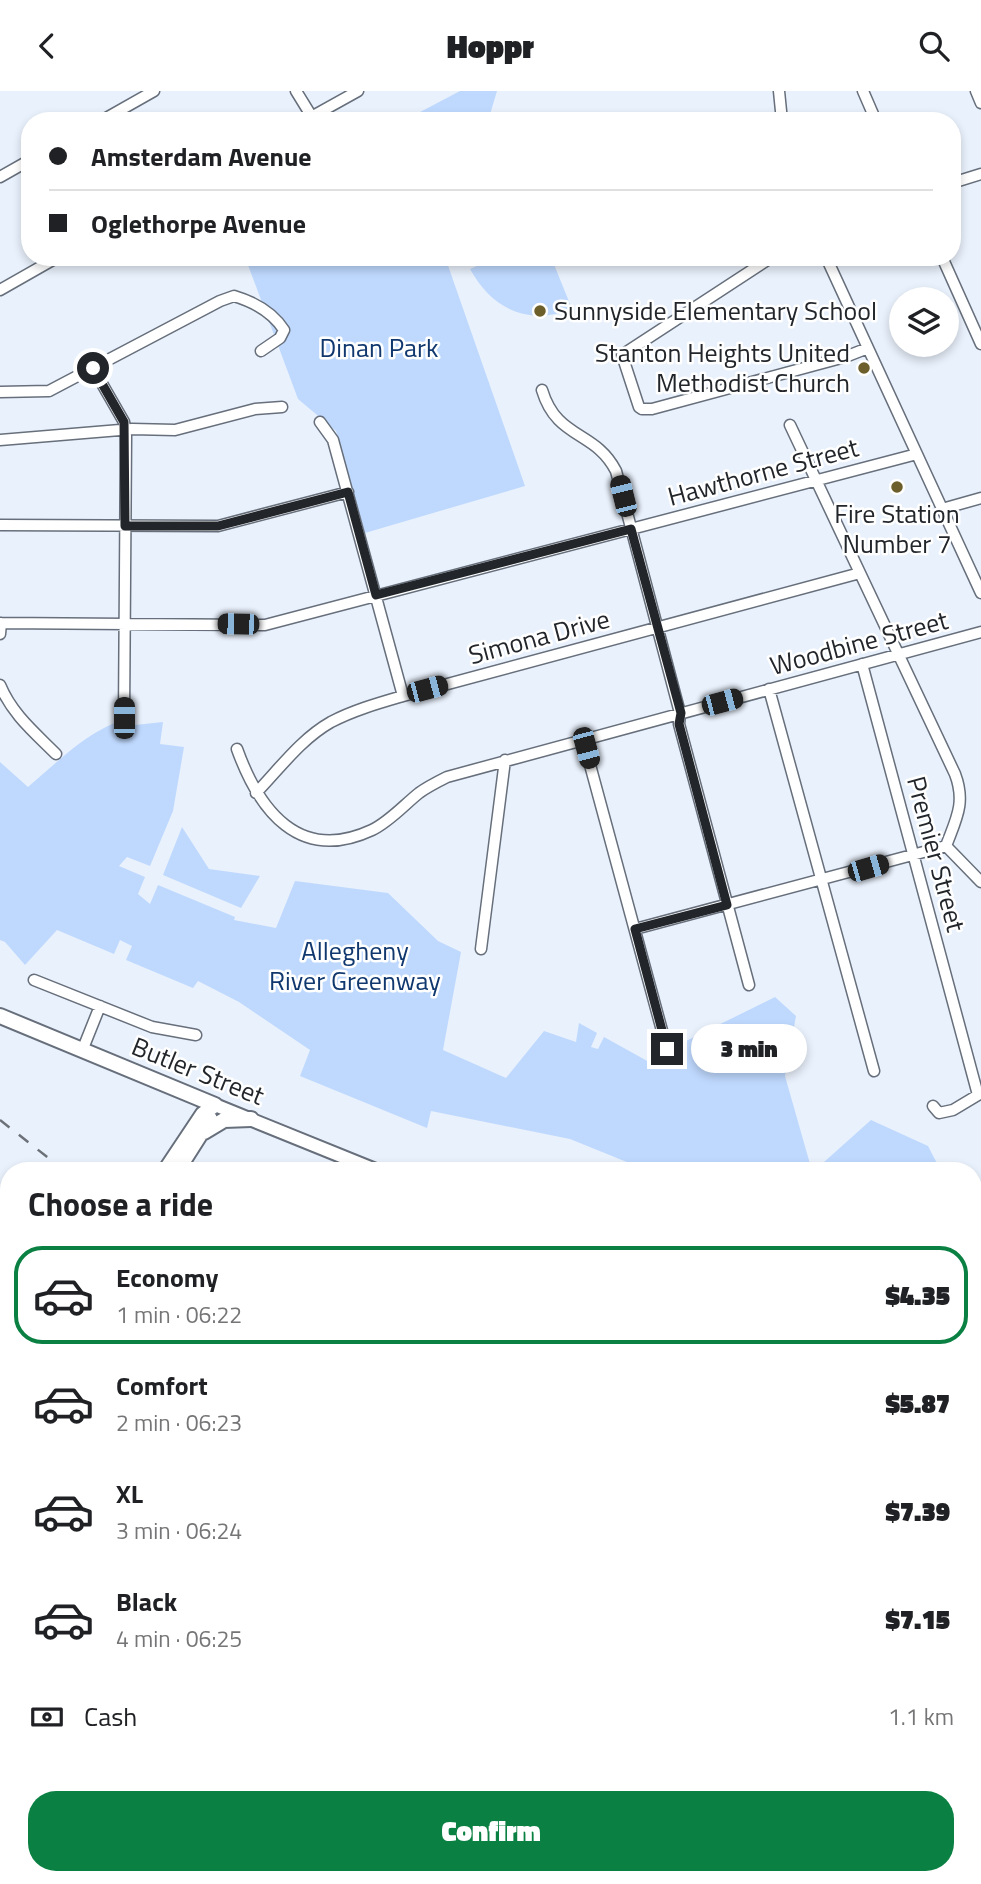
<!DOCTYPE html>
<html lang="en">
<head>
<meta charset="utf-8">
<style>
	body { margin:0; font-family:"Titillium Web",sans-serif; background:#f6f6f6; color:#202124; height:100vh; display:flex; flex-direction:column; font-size:26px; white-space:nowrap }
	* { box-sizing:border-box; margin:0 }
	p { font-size:23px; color:#757577 }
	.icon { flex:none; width:38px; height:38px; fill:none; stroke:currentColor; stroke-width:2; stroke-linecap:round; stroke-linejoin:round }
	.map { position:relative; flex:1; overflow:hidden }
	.panel { position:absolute; left:0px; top:1071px; width:982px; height:723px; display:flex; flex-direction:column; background:#fff; border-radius:28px 28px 0 0; box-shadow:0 4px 10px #0003 }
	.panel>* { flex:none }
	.banner { position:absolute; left:21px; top:21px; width:940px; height:154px; border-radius:28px; box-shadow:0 4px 10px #0003; display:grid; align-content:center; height:154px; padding:0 28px; background:#fff }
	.tools { position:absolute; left:889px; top:196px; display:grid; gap:14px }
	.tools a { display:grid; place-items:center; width:70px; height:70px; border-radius:50%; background:#fff; box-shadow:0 4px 10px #0003; font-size:35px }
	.end { position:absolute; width:32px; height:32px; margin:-16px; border:9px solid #22262b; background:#fff; box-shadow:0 0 0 4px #fff }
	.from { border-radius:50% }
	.bubble { position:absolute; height:49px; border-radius:24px; background:#fff; box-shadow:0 4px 10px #0003; font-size:23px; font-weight:800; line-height:49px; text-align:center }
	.car { position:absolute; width:21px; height:42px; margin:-21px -10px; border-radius:9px; box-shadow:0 0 5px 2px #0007; background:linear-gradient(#222 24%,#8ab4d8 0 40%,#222 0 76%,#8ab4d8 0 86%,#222 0) }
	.banner b { display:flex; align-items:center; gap:24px; height:66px; font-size:26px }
	.banner b+b { border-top:2px solid #e0e0e0 }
	.banner i { width:18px; height:18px; background:#202124 }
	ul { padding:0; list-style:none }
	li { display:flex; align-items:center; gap:21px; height:98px; margin:0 14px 10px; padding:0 14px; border:4px solid transparent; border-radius:28px }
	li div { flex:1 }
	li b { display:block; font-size:26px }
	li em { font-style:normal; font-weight:800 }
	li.selected { border-color:#0b8043 }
	li>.icon { width:63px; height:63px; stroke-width:1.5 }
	h2 { padding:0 28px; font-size:32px; line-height:84px }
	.pay { display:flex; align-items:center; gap:18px; height:77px; padding:0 28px; font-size:26px }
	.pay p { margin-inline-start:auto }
	.action { display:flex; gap:14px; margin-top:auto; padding:14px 28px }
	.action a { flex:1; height:80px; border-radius:28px; background:#0b8043; color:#fff; font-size:28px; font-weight:800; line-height:80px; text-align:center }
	header { display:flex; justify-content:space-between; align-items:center; height:91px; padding:0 28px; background:#fff; font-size:32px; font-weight:800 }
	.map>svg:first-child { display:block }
</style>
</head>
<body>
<header><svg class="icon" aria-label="back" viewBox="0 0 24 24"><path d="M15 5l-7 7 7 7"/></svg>Hoppr<svg class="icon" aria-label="search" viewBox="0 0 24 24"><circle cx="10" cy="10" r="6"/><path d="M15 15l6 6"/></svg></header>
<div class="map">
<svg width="981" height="1793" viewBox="0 0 981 1793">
	<rect width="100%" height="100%" fill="#e9f1fc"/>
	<path fill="#bfd9fe" d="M460,0h37l-9,30h-85z
		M245,166h200l80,229 -160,47 -29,-102 -38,-32z
		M498,166h53l21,52c-44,17 -80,0 -102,-40z
		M133,626l2,8 28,-3 -3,22 24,3 -11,64 -23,55 -23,-9 -8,9 26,11 -7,17 12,10 8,-19 77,32 -1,3 42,8 19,-47 93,12 50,48 23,11 -18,98 63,28 38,-47 32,11 3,-19 18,10 -6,14 7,2 6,-12 56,31 24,-13 2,-14 89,-44 21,19 -11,60 27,95h-163l-79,-32 -139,-28 -4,17 -127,-52 10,-26 -71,-48 -41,-21 -5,7 -67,-28 6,-14 -12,-6 -6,14 -57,-24 -32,35 -20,-23 -5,-2v-178l28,25c32,-27 63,-60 105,-70z
		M182,736l27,42 51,7 -19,32 -78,-33z
		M871,1029l57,26 13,25h-127z
		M973,1099l8,2v110l-8,-4z"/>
	<path fill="#7796c3" stroke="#5e7495" stroke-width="2" d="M0,1118l9,7v393l-9,-6z
		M973,1661l8,4v128h-477l-15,-8h484z"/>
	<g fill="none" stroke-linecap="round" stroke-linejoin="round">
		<g stroke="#666f7b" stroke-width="13">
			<path id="minor" d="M296,0l16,26
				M779,0l3,30
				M863,0l13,30
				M976,0l5,12
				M101,30l53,-30
				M304,30l54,-30
				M0,86l30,-17
				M952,92l29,-9
				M772,166l-150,98 17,52 3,2h10l193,-52 23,-9
				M826,166l155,336
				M942,166l39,87
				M0,199l58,-33
				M93,277l31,54 2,14 -2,282
				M542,299c15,50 53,40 74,81l64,242 -1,11 70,261
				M0,301l49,-1 171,-90 14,-5c20,6 39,17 50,34l-4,8 -19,13
				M320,331l13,18 70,256
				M790,334l165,349c11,29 1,45 -9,72
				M0,349l132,-11 43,1 80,-21 27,-2
				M942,418l39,-11
				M0,434l218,1 130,-34
				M0,532l265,2 652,-171
				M0,543l1,-11
				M862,573l116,431 -25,15 -14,3 -6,-7
				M0,594c12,29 34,47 56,69
				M769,598l105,382
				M583,648l84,310
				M237,658c22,61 62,115 135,81 17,-8 32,-25 47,-37 8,-6 18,-11 28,-16l534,-145
				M256,702c24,-25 45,-54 75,-71 23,-12 48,-19 72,-26l457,-123
				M946,755l35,36
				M635,838l311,-83
				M481,858l24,-189
				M34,889l118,47 44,8
				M82,960l18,-45
				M0,1724l9,8
				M24,1785l3,8
				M0,1791l9,-8"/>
		</g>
		<g stroke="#666f7b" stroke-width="16">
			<path id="major" d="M215,1014l163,66
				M973,1319l8,4"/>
		</g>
		<g stroke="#666f7b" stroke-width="18">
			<path id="highway" d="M0,925l215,89
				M204,1041l20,-12 27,-1
				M165,1080l38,-57 12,-9
				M177,1080l33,-52
				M0,1333l9,-13
				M0,1351l9,-13"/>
		</g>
		<use href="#minor" stroke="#fff" stroke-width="10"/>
		<use href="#major" stroke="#fff" stroke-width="12"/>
		<use href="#highway" stroke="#fff" stroke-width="14"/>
		<path stroke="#6c7178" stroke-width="2.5" stroke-dasharray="12 12" stroke-linecap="butt" d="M0,1029l65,51
			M973,1517l8,3
			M0,1569l9,5
			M420,1785l15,8"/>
	</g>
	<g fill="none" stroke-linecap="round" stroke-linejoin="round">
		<path stroke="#22262b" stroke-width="9" d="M93,277l31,54 1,104h93l130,-34 28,103 255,-66 50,184 -2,11 48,181 -92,24 32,120"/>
	</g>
	<g fill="#6c5f2c" stroke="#fff" stroke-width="2.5">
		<circle cx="540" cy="220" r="7"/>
		<circle cx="864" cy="277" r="7"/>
		<circle cx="897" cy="396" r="7"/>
	</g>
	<g text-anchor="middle" stroke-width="5" stroke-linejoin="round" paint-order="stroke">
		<g font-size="26" fill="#22262b" stroke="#fff" text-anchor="start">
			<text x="554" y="229">Sunnyside Elementary School</text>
			<text x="850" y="271" text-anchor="end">Stanton Heights United<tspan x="850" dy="30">Methodist Church</tspan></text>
			<text x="897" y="432" text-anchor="middle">Fire Station<tspan x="897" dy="30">Number 7</tspan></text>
		</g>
		<g font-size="26" fill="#10386f" stroke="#fff">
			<text x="379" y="266">Dinan Park</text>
			<text x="355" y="869">Allegheny<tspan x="355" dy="30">River Greenway</tspan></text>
		</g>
		<g font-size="26" fill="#22262b" stroke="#fff">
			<text transform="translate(763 381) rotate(-15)" y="9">Hawthorne Street</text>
			<text transform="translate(539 546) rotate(-15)" y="9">Simona Drive</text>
			<text transform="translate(859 552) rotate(-15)" y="9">Woodbine Street</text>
			<text transform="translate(936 763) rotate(75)" y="9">Premier Street</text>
			<text transform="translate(198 980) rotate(22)" y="9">Butler Street</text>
		</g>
	</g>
</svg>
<div class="tools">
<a><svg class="icon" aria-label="layers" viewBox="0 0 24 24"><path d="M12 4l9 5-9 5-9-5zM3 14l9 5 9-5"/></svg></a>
</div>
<i class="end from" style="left:93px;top:277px"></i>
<i class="end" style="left:667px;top:958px"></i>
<div class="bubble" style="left:691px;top:933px;width:116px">3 min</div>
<i class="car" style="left:623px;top:405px;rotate:346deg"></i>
<i class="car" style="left:238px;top:533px;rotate:271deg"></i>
<i class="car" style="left:427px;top:598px;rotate:75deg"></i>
<i class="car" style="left:722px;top:611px;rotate:75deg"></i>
<i class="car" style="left:124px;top:627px;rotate:0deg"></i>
<i class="car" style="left:586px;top:657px;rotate:165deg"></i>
<i class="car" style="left:868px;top:777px;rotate:74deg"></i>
<div class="banner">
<b><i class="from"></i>Amsterdam Avenue</b>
<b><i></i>Oglethorpe Avenue</b>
</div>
<section class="panel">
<h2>Choose a ride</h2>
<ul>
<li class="selected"><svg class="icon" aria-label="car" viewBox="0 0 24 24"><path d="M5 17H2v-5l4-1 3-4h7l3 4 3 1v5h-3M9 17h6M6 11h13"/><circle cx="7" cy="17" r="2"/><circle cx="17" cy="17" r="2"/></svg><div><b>Economy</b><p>1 min · 06:22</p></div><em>$4.35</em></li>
<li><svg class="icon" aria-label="car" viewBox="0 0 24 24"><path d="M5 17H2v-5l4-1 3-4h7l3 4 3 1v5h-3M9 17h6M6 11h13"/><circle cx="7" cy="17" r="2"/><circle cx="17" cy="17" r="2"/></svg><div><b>Comfort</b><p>2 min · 06:23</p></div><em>$5.87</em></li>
<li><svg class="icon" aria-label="car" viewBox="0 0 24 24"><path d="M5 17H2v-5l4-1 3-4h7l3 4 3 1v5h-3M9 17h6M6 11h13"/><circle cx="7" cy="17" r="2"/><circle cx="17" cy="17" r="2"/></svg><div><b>XL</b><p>3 min · 06:24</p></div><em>$7.39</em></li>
<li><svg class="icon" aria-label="car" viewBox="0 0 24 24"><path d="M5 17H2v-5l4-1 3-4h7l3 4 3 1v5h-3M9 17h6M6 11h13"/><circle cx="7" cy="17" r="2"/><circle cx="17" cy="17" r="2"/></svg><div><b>Black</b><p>4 min · 06:25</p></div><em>$7.15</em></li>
</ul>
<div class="pay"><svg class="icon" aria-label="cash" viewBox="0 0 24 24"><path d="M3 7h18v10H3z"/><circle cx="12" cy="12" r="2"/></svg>Cash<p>1.1 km</p></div>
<div class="action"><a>Confirm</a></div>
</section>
</div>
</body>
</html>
